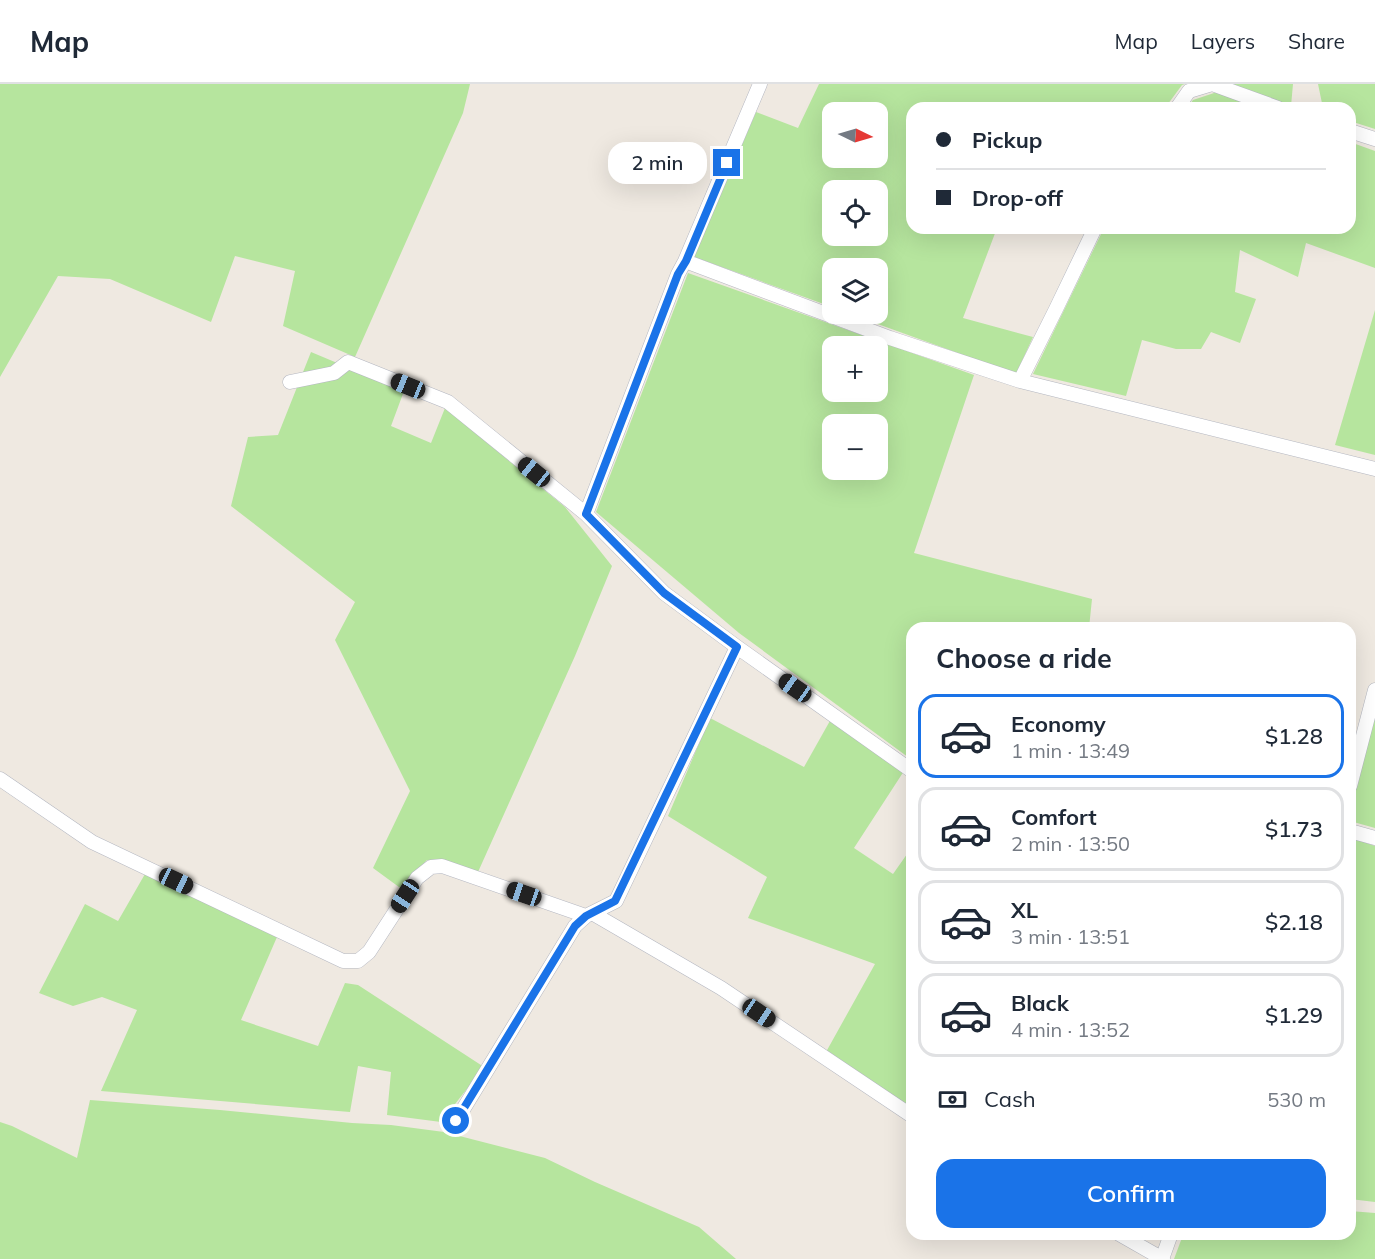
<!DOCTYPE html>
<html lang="en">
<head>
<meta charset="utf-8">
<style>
	body { margin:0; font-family:Mulish,sans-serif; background:#f6f6f7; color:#1f2937; height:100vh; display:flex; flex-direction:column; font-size:22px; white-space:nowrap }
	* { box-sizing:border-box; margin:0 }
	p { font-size:20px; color:#747a83 }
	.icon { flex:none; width:33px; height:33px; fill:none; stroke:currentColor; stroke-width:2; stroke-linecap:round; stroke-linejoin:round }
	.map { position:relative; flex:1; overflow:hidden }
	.side { position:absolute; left:906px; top:538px; width:450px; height:618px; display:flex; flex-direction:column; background:#fff; border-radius:18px; box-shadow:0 6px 24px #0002 }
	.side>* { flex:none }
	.banner { position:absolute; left:906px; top:18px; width:450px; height:132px; border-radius:18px; box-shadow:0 6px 24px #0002; display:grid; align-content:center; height:132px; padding:0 30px; background:#fff }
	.needle { width:39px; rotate:95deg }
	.tools { position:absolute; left:822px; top:18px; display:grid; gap:12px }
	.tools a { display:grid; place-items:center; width:66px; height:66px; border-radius:12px; background:#fff; box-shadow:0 6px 24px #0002; font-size:30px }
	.end { position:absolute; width:27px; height:27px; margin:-14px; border:8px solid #1a73e8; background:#fff; box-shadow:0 0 0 3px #fff }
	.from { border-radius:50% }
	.bubble { position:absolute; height:42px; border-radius:18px; background:#fff; box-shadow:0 6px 24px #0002; font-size:20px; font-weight:600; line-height:42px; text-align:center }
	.car { position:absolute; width:18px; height:36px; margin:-18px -9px; border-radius:8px; box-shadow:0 0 4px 2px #0007; background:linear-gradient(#222 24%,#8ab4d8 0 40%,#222 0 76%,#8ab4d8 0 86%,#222 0) }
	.banner b { display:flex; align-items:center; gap:21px; height:57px; font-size:22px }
	.banner b+b { border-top:2px solid #e0e1e3 }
	.banner i { width:15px; height:15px; background:#1f2937 }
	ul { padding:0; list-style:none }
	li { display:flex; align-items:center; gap:18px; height:84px; margin:0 12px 9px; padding:0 18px; border:3px solid #e0e1e3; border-radius:18px }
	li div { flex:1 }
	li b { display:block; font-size:22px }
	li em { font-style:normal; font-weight:600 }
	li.current { border-color:#1a73e8 }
	li>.icon { width:54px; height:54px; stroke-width:1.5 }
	h2 { padding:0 30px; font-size:27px; line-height:72px }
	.pay { display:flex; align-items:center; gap:15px; height:66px; padding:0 30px; font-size:22px }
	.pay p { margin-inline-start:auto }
	.action { display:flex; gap:12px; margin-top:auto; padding:12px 30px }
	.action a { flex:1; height:69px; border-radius:18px; background:#1a73e8; color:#fff; font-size:24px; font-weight:600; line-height:69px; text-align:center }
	header { display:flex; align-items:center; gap:36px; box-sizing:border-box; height:84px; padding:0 30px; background:#fff; border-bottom:2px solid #e0e1e3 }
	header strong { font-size:28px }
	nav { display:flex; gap:33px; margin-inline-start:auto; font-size:21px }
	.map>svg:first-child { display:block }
</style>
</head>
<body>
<header>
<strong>Map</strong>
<nav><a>Map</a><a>Layers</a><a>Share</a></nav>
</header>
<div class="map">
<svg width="1375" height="1175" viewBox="0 0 1375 1175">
	<rect width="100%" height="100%" fill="#efe9e1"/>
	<path fill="#b6e59e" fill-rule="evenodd" d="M0,0h470l-7,29 -108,244 -72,-31 12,-55 -60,-15 -24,66 -101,-43 -52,-3 -58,101z
		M819,0h366l-3,1 -17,23h-253v120h85l-34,90 70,19 -17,37 -166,-60h28v-46h-46v39l-138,-50 62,-145 42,16zM832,28h46v46h-46zM832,106h46v46h-46z
		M1228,0h65l-2,22z
		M1318,0h57v45l-25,-8v-13h-27z
		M1217,8l42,16h-72l6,-8z
		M1350,58l25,9v117l-69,-25 -8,34 -58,-27 -5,42 21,7 -16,44 -29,-11 -10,17h-25l-34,-9 -16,56 -93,-22 71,-146h246z
		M688,189l286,102 -60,178 178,46 -3,29h-177v132l-173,-127 -143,-121zM832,262h46v46h-46zM832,340h46v46h-46z
		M1375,226v145l-40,-10z
		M311,268l93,39 -13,35 40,17 14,-35 120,99 47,59 -37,90 -97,216 -35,-11 -16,-1 -14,15 -10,15 -30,-22 37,-77 -75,-151 20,-38 -124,-96 17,-69 30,-2z
		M1375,623v121l-25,-7v-17z
		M710,634l94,49 27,-48 73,52 -50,77 39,26 19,-27v262l-86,-57 49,-88 -127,-46 19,-41 -99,-61z
		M1350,753l25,9v356l-25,-3z
		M145,790l132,63 -36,83 77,26 27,-63 13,2 126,82 -43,55 -54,-7 4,-43 -33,-6 -8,46 -249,-21 36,-81 -35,-13 -29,9 -34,-13 46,-89 33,17z
		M90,1016l130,10 132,13 39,2 53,7 101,26 50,24 104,45 37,32h-736v-137l12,4 65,32z
		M1350,1127l25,2v46h-201l9,-24 167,-1z"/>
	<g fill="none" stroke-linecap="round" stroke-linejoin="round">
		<g stroke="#b4b7c1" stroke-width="15">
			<path id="street" d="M1177,24l12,-17 23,-7 66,24
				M1350,47l25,8
				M685,177l205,77 130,43 355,88
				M1020,297l36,-72 39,-81
				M290,298l44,-9 14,-11 100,40 138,112 78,79 73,54 175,124
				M586,430l92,-240 7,-13 75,-177
				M0,695l92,63 251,119h15l11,-9 48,-74 14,-11 11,-1 144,50 30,-15 121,-254
				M1350,702l25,-96
				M1350,747l25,7
				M592,829l129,75 191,128
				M456,1037l119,-195 11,-10
				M1119,1150l44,25
				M1162,1175l9,-25"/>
		</g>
		<use href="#street" stroke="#fff" stroke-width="14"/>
	</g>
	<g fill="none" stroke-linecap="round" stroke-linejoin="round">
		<path stroke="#1a73e8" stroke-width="8" d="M456,1037l119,-195 11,-10 29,-15 122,-254 -73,-54 -78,-79 92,-240 8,-13 41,-98"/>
	</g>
</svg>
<div class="tools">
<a><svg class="needle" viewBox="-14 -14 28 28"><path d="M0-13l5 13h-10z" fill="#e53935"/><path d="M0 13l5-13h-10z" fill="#747a83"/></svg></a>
<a><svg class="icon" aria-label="locate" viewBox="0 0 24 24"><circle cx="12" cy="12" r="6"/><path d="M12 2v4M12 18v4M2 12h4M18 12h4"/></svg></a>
<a><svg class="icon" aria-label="layers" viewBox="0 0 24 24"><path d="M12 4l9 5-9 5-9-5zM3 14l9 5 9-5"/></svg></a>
<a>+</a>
<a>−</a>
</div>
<i class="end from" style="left:456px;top:1037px"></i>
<i class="end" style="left:727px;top:79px"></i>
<div class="bubble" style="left:608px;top:58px;width:99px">2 min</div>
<i class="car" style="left:408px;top:302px;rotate:292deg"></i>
<i class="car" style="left:534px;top:388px;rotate:309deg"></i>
<i class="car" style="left:795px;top:604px;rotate:305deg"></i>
<i class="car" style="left:176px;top:797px;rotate:115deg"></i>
<i class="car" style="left:524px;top:810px;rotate:289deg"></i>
<i class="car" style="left:405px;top:812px;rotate:213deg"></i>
<i class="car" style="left:759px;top:929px;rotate:124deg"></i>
<div class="banner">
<b><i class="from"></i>Pickup</b>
<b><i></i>Drop-off</b>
</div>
<section class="side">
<h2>Choose a ride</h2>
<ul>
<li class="current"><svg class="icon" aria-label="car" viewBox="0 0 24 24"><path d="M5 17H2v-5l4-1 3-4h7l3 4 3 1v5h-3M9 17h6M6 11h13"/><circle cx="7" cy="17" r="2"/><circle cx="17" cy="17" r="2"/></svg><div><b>Economy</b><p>1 min · 13:49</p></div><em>$1.28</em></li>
<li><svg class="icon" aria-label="car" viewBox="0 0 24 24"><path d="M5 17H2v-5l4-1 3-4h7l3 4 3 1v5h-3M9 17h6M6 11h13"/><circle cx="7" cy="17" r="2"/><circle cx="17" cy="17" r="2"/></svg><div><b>Comfort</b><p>2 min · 13:50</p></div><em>$1.73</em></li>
<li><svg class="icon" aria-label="car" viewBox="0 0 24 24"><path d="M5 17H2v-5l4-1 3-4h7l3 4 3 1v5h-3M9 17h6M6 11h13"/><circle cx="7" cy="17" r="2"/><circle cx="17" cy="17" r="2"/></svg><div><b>XL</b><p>3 min · 13:51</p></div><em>$2.18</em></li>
<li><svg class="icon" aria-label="car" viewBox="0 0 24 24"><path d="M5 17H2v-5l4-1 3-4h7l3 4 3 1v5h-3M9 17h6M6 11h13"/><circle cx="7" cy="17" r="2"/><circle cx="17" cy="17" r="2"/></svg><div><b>Black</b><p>4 min · 13:52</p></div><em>$1.29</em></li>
</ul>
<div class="pay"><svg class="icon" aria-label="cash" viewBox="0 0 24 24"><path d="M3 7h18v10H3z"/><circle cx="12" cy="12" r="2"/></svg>Cash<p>530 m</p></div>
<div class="action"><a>Confirm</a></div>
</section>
</div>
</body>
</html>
